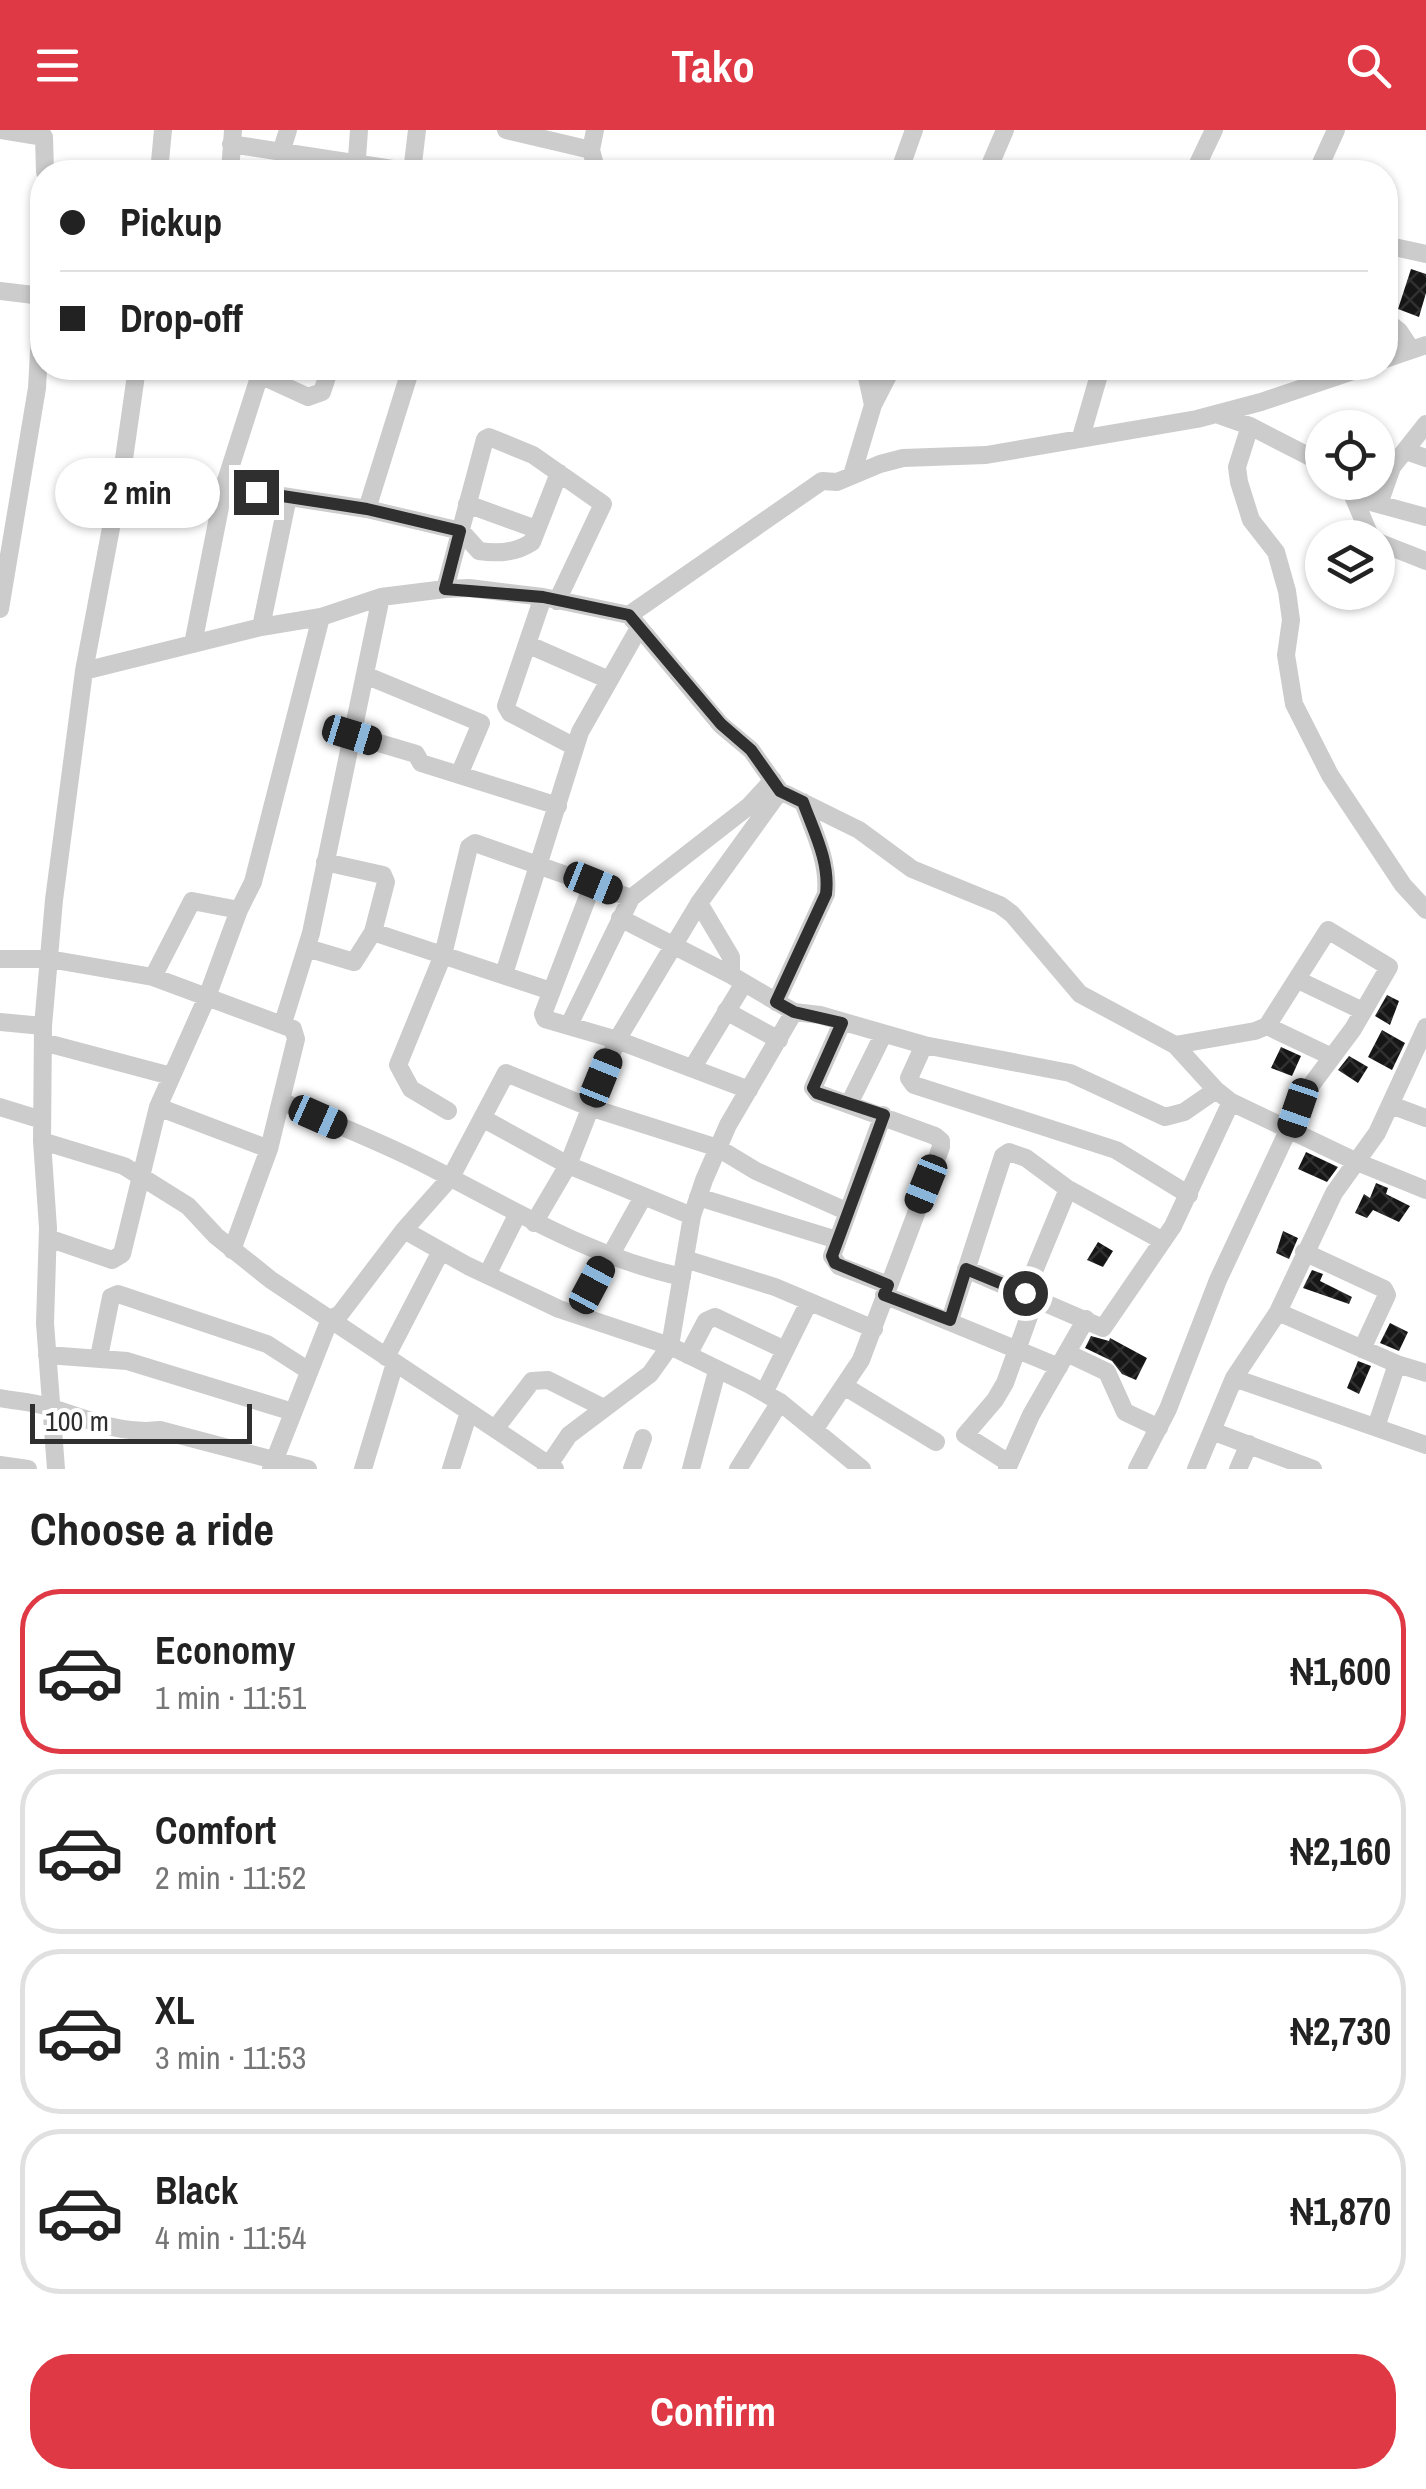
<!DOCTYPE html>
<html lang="en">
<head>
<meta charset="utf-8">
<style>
	body { margin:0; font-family:"Archivo Narrow",sans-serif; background:#f6f6f6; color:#222; height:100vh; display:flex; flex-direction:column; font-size:38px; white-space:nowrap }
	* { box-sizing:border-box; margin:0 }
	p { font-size:32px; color:#767676 }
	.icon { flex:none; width:55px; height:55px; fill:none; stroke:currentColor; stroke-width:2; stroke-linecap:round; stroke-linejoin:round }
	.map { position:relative; height:1339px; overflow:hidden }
	.drawer { display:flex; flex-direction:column; background:#fff; flex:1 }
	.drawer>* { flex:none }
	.hud { position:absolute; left:30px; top:30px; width:1368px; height:220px; border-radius:40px; box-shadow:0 2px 8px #0004; display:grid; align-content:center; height:220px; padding:0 30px; background:#fff }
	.fabs { position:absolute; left:1305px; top:280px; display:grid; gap:20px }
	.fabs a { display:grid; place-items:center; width:90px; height:90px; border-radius:50%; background:#fff; box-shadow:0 2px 8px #0004; font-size:50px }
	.scale { position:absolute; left:30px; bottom:25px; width:222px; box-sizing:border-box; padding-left:10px; border:5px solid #2f2f2f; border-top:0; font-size:28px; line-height:35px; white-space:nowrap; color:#2f2f2f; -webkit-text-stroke:8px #fff; paint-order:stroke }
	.end { position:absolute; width:45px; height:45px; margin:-22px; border:12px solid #2f2f2f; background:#fff; box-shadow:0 0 0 5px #fff }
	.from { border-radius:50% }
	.bubble { position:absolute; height:70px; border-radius:35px; background:#fff; box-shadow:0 2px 8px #0004; font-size:32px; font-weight:700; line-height:70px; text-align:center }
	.car { position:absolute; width:30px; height:60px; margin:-30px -15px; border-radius:12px; box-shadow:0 0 8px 2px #0007; background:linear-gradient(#222 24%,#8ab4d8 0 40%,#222 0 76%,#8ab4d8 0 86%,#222 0) }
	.hud b { display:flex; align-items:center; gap:35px; height:95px; font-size:38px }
	.hud b+b { border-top:2px solid #e0e0e0 }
	.hud i { width:25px; height:25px; background:#222 }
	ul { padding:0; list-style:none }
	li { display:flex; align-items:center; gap:30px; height:165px; margin:0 20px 15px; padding:0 10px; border:5px solid #e0e0e0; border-radius:40px }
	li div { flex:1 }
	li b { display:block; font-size:38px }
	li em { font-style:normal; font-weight:700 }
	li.selected { border-color:#de3945 }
	li>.icon { width:90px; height:90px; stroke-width:1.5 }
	h2 { padding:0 30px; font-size:45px; line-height:120px }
	.cta { display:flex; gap:20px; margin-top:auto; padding:20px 30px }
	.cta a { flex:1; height:115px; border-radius:40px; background:#de3945; color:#fff; font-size:40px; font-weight:700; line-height:115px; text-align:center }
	header { display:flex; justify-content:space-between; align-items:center; height:130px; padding:0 30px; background:#de3945; color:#fff; font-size:45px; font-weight:700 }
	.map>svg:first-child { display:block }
</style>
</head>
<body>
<header><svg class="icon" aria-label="menu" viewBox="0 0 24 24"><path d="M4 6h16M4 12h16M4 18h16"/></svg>Tako<svg class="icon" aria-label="search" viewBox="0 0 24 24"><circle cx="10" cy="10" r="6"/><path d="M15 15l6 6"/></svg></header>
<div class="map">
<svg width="1426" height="1339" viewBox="0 0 1426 1339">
	<defs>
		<pattern id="building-cross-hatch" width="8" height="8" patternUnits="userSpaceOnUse" patternTransform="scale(2.5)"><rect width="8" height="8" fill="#161616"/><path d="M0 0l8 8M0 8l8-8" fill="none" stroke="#303030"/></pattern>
	</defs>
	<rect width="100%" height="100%" fill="#fff"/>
	<path fill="url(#building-cross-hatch)" d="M1411,139l15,5v19l-7,24 -21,-8z
		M1387,865l12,6 -9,24 -15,-9z
		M1382,900l23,13 -13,27 -24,-13z
		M1281,917l20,9 -9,20 -21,-8z
		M1349,926l19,11 -10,16 -20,-13z
		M1306,1022l32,15 -11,15 -29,-13z
		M1376,1053l12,5 -2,6 24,12 -11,16 -26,-12 -6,8 -12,-5 9,-19 6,4z
		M1283,1101l15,7 -9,21 -13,-6z
		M1098,1112l15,9 -10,16 -16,-7z
		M1312,1140l11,4 -3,7 32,16 -3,7 -46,-16z
		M1390,1193l18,9 -9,19 -19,-8z
		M1091,1206l18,5 1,-3 37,20 -11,22 -14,-6 -10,-13 -27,-13z
		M1358,1231l13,5 -12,28 -12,-6z"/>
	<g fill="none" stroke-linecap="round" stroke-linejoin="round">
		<path stroke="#ccc" stroke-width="18" d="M1,0l43,7 1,35
			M506,0l85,20
			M595,0l-4,20 6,22
			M231,14l181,28
			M282,19l6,-19
			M159,42l4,-42
			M230,42l3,-42
			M356,42l3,-42
			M412,42l5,-42
			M899,42l15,-42
			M987,42l18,-42
			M1194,42l20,-42
			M1317,42l19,-42
			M1385,115l41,9
			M0,161l42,5
			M1385,190l14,11 12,18
			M1385,229l41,-14
			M501,238h12
			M865,238l8,37
			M260,245l48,22 14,-5 8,-24
			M1216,284l34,12 72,37
			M1250,296l-13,41 2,15 12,38 25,32 11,39 4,29 -5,35 8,49 36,71 73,110 23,25
			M1081,307l20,-69
			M1406,321l20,7
			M852,345l21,-70 19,-37
			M1347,352l24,56
			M117,368h47l41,-10 19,-1 143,22 94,22 18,20c19,3 37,2 53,-9l27,-69
			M1356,368l70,19
			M467,374l69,25
			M1379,374l13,-37 34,-43
			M367,379l44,-141
			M1378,412l48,19
			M445,459l40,-150 4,-2 44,18 70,49 -46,97
			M543,467l-37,109 4,7 65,34
			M0,479l37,-221 5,-92
			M629,485l92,110 30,25 29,41 79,39 53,39 88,36 12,9 68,80 95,51 41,45 15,12 126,60 69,28
			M261,497l27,-130
			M193,514l31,-157 38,-119
			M529,515l80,35
			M84,541l177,-44 60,-10 60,-20 64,-8 24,-1 74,9 86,18 193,-134 15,1 43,-18 23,-6 83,-3 211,-36 64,-17 101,-34
			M365,545l116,48 -22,52
			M352,605l64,19 5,9 137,43
			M593,753l-50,131 2,5 72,21 132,50
			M699,773l32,54v18
			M620,788l111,57 63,37 26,3 104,30 146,28 95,44 19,-5 32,-22
			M373,802l178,59
			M307,818l47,14 19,-30 13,-50 -3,-7 -58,-13
			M0,829h49l104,18 140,52 3,10 -27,110 -37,101
			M504,844l76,-242 59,-104
			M153,847l39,-76 47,9
			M1298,850l65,31
			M776,872l50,-108c3,-33 -12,-62 -23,-92
			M726,881l53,29
			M0,892l43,4
			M283,893l28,-90 70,-336
			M569,895l62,-127 118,-92 24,-26
			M1267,896l65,31
			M43,912l128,34
			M924,915l-15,33 5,7 202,65 73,45
			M693,937l51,-84
			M283,972c49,21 99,40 147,65 84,43 158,89 252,110
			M849,974l34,-69
			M1391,975l35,13
			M0,977l42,13
			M158,977l111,42
			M448,981l-37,-22 -13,-24 45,-110 26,-108 6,-4 156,55
			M883,985l-51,141 7,10 49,19
			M484,989l84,46 124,51
			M42,1011l82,25 64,40 28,30 55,44 284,189
			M698,1067l139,43
			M534,1093l34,-58 49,-125 82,-137 81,-112
			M404,1100l64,36 91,43 111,37 80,39 30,17 82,67
			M48,1108l64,22 10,-6 36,-147 49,-110 32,-87 14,-28 68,-265
			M1304,1122l80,37 3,6 -25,54
			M685,1129l90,28 99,42
			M966,1139l137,59 70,-102 58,-124
			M487,1145l30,-60
			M1025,1163l43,-104
			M884,1165l175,72
			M1278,1182l119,52 29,9
			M577,1185l66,-118
			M950,1190l53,-164 6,-4 17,6 42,31 95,52
			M1067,1223l40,19 18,40 34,16
			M47,1225l80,6 166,51
			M688,1225l18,-34 9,-4 70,33
			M99,1227l12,-60 7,-3 149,50 42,27
			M386,1227l55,-106
			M1234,1248l192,67
			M844,1256l92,56
			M764,1263l44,-89
			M0,1268c16,3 33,4 49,9 36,11 71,28 111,23l148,39
			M1376,1297l21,-63
			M495,1299l37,-48 16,-1 56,28
			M814,1300l47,-70 80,-213v-6l-6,-5 -118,-43 -4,-5 29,-65
			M1212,1301l101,38
			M1009,1333l-44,-28 30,-35 10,-17 31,-86
			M0,1335l28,4
			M56,1339l-11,-146 3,-95 -6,-87 1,-115 11,-126 30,-229 40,-212 13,-91
			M271,1339l59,-150 10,-5 64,-84 47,-53 55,-104 83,34 129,41 38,23 90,40
			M363,1339l32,-106
			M451,1339l18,-57
			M546,1339l23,-34 81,-61 20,-28 22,-130 12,-36 24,-55 66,-113
			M632,1339l11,-31
			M691,1339l26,-98
			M738,1339l42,-67
			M1007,1339l24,-54 55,-96
			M1137,1339l31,-60 50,-129 88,-188 47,-63 36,-62 -61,-37 -61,96 -12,5 -80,14
			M1196,1339l38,-91 44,-66 56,-119 43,-60 49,-106
			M1238,1339l11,-25"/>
	</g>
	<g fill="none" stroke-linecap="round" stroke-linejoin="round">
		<path stroke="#2f2f2f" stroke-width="12" d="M256,362l111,17 93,22 -15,58 98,8 86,18 92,109 30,26 29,41 23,11c11,30 27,60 23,92l-50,108 18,10 48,11 -29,65 4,5 67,22 -52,141 3,7 53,22 -4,10 66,25 16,-51 59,24"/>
	</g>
</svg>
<div class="fabs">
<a><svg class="icon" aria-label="locate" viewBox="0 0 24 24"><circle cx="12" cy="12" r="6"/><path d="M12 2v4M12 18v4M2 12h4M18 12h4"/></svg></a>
<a><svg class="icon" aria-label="layers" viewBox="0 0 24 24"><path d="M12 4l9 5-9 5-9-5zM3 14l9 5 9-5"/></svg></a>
</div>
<div class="scale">100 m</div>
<i class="end from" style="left:1025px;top:1163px"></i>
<i class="end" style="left:256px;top:362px"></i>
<div class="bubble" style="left:55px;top:328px;width:165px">2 min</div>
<i class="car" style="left:352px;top:605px;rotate:107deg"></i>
<i class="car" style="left:593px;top:753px;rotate:112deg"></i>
<i class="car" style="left:601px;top:948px;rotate:22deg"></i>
<i class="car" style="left:1298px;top:978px;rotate:199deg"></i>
<i class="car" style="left:318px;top:987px;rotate:114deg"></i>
<i class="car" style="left:926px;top:1054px;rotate:202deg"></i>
<i class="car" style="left:592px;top:1155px;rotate:28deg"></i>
<div class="hud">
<b><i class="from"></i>Pickup</b>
<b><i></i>Drop-off</b>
</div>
</div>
<section class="drawer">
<h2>Choose a ride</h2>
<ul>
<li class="selected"><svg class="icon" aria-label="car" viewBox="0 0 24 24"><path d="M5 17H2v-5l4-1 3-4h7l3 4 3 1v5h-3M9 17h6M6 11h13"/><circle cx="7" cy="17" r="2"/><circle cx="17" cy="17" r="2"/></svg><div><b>Economy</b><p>1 min · 11:51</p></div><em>₦1,600</em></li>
<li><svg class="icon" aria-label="car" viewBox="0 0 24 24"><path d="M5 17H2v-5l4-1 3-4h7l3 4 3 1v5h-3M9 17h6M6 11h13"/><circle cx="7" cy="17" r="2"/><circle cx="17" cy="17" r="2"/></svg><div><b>Comfort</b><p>2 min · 11:52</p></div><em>₦2,160</em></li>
<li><svg class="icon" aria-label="car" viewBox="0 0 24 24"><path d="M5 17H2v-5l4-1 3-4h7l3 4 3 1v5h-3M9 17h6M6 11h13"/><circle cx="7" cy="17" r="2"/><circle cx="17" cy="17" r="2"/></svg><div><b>XL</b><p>3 min · 11:53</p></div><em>₦2,730</em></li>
<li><svg class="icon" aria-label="car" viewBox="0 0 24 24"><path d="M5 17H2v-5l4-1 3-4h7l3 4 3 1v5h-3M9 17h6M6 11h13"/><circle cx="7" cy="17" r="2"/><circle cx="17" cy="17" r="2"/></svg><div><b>Black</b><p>4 min · 11:54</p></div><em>₦1,870</em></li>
</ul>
<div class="cta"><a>Confirm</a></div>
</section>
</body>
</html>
